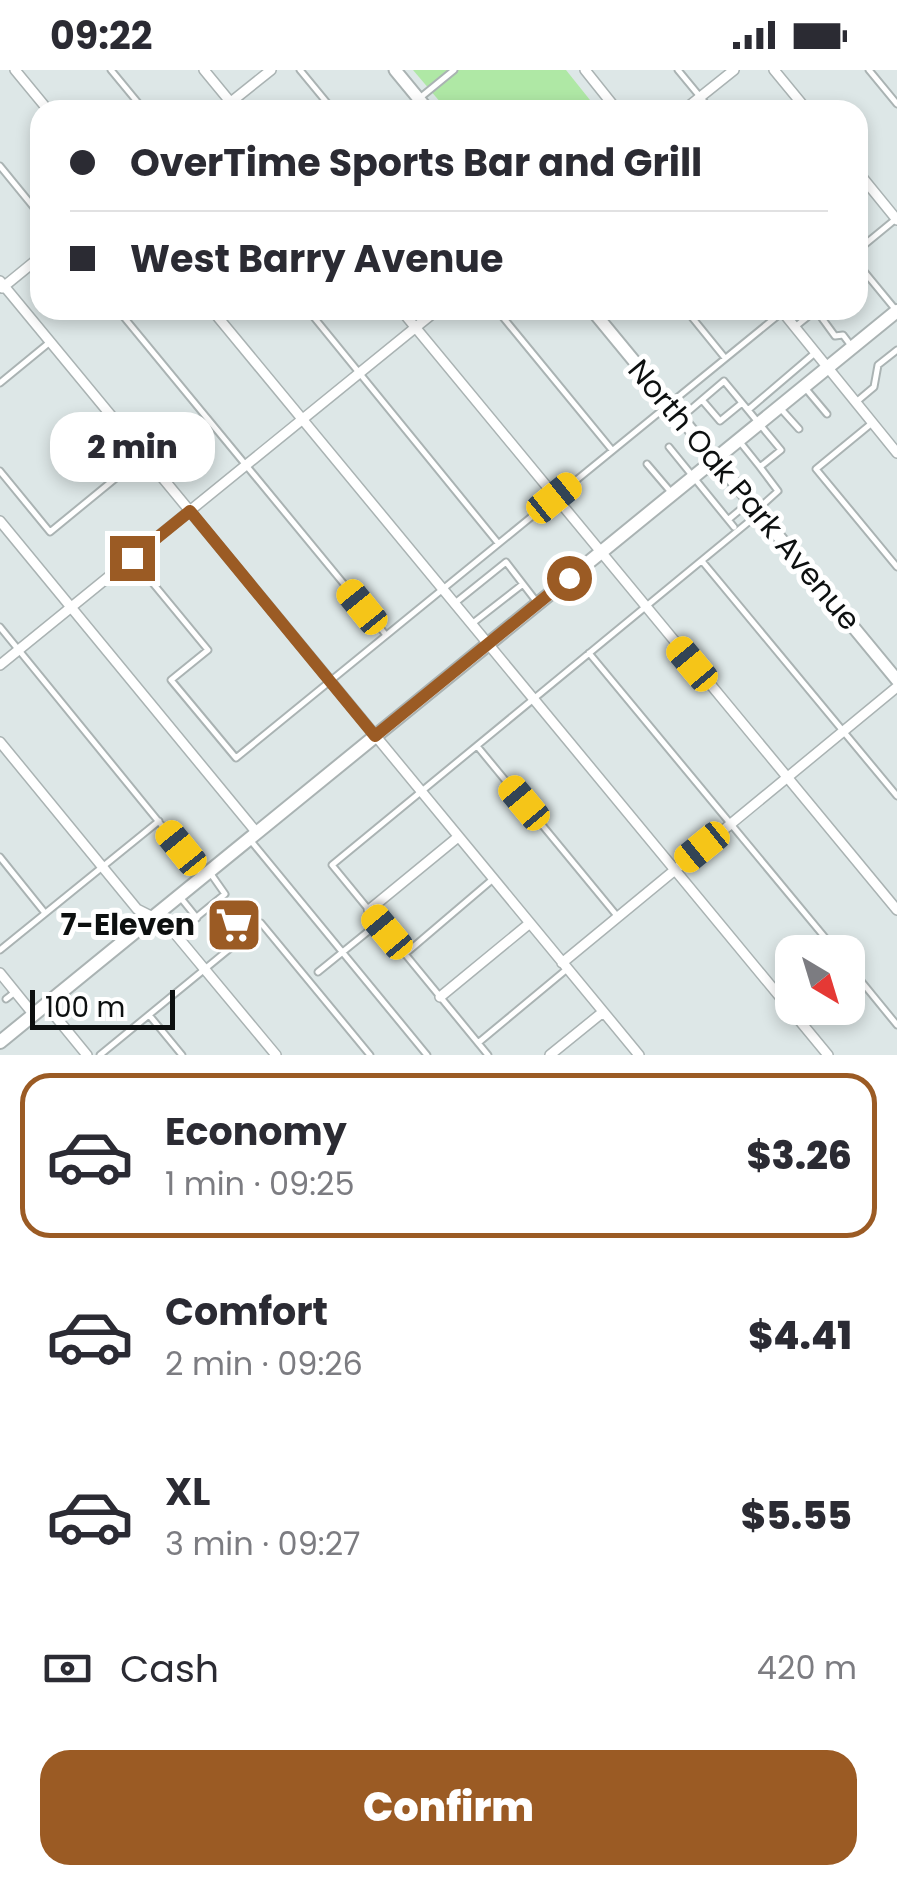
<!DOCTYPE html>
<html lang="en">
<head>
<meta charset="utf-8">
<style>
	body { margin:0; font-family:Poppins,sans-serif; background:#f7f7f7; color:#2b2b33; height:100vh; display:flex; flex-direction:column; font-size:38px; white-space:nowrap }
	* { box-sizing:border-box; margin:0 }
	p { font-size:32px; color:#7c7c81 }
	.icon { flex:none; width:55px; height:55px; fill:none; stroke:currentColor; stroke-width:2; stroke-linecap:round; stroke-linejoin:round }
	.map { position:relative; height:985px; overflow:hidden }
	.details { display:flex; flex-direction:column; background:#fff; flex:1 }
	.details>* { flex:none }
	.hud { position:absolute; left:30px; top:30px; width:838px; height:220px; border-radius:30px; box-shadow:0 5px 15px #0003; display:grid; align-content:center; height:220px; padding:0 40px; background:#fff }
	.needle { width:65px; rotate:142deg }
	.buttons { position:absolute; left:775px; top:865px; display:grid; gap:20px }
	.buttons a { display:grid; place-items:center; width:90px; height:90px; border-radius:20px; background:#fff; box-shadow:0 5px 15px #0003; font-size:50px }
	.scale { position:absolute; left:30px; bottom:25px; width:145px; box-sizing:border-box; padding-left:10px; border:5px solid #0d1010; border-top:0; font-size:28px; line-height:35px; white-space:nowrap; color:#0d1010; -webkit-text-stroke:8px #fff; paint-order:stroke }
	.end { position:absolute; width:45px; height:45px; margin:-22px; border:12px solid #9b5b24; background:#fff; box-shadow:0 0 0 5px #fff }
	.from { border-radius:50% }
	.bubble { position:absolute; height:70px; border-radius:30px; background:#fff; box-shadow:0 5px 15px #0003; font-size:32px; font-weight:800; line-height:70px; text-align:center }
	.car { position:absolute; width:30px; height:60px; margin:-30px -15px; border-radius:12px; box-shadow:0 0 8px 2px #0007; background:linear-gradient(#f5c518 24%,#345 0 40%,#f5c518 0 76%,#345 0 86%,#f5c518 0) }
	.hud b { display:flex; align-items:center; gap:35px; height:95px; font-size:38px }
	.hud b+b { border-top:2px solid #e1e1e2 }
	.hud i { width:25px; height:25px; background:#2b2b33 }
	ul { padding:18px 0 0; list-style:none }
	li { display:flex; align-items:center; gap:30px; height:165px; margin:0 20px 15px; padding:0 20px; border:5px solid transparent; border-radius:30px }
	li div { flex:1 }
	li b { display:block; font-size:38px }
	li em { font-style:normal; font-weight:800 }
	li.on { border-color:#9b5b24 }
	li>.icon { width:90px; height:90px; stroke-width:1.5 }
	.pay { display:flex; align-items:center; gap:25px; height:110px; padding:0 40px; font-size:38px }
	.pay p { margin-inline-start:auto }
	.button { display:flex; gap:20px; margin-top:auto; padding:20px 40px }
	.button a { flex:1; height:115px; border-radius:30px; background:#9b5b24; color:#fff; font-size:40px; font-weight:800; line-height:115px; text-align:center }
	.status { display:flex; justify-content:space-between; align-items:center; height:70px; padding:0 50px; background:#fff; direction:ltr }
	.status svg { height:28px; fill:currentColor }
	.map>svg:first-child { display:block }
</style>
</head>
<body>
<div class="status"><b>09:22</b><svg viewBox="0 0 49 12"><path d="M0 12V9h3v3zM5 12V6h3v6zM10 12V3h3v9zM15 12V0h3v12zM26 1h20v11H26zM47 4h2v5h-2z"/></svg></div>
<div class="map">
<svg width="897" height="985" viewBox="0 0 897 985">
	<rect width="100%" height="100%" fill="#dde7e7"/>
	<path fill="#afe8a5" d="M413,0h153l32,40h-151z"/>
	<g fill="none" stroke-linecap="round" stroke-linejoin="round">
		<g stroke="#aab3b3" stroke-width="9">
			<path id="service" d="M111,0l33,40
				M300,0l33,40
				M678,0l33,40
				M869,0l28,34
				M421,27l33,-27
				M0,96l40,49
				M858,180l39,-32
				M858,194l37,45
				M118,240l268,325
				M308,240l190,233
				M497,240l115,140
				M686,240l39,48
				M795,257l21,-17 19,26 8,-1 9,12
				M0,313l50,-41
				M806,319l21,25
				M702,330l18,21 22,-18
				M855,333l19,-16 4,-22 19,-15
				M781,339l18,20
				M748,340l68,-58
				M683,346l41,-35 57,69 -21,17 18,24 -21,19
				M872,353l-56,46 81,98
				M740,372l20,25
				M669,377l65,80
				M647,394l23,27
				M0,401l50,61 94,-77
				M729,449l18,-15
				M132,488l76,92 -37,30 65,78 545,-445
				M702,491l195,235
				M455,533l51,-41 30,39
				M473,553l50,-39
				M0,557l203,249
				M589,583l248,299
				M477,676l141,171
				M251,771l176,214
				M0,787l45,56
				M180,827l17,21
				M176,864l49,-40 -14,-20
				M0,880l159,-129
				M405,884l88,-75
				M848,895l49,60
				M318,902l53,-43
				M6,929l9,-7
				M149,945l33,40
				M478,973l89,-74
				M100,985l161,-132 109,132
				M488,985l-156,-190 425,-350"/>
		</g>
		<g stroke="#aab3b3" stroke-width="12">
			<path id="minor" d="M15,0l33,40
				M204,0l33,40
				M585,0l32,40
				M774,0l33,40
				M221,40l50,-40
				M684,40l50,-40
				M858,102l39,48
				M0,211l639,774
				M2,218l38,-31
				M212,240l616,745
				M401,240l496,600
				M781,240l116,143
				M0,451l257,312
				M0,595l437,-355
				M0,672l137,167 30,15 109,131
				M369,840l89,-73
				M562,893l335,-276
				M0,903l34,42
				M440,927l90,-74
				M46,935l41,50
				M550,985l53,-43"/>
		</g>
		<g stroke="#aab3b3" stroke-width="15">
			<path id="tertiary" d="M395,0l33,40
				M592,240l305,370"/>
		</g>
		<g stroke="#aab3b3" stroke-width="16">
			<path id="secondary" d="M0,972l897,-731"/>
		</g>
		<use href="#service" stroke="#fff" stroke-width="5"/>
		<use href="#minor" stroke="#fff" stroke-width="9"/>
		<use href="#tertiary" stroke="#fff" stroke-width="11"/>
		<use href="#secondary" stroke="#fff" stroke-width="12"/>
	</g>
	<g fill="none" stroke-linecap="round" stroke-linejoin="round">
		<path stroke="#9b5b24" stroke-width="12" d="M132,488l58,-47 185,225 194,-158"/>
	</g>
	<defs>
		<g id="supermarket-square" transform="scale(2.875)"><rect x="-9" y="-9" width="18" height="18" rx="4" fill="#9b5b24" stroke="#fff"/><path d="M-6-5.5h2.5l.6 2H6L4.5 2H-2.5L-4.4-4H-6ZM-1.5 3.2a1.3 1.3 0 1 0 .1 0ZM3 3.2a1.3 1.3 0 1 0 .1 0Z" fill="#fff"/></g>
	</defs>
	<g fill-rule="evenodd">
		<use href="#supermarket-square" x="234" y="855"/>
	</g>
	<g text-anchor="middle" stroke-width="10" stroke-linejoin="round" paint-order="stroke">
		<g font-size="30" fill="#0d1010" stroke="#fff">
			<text transform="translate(744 425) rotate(50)" y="10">North Oak Park Avenue</text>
		</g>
		<g font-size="30" font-weight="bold" fill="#0d1010" stroke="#fff" text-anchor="end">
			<text x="195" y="865">7-Eleven</text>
		</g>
	</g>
</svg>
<div class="buttons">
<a><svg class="needle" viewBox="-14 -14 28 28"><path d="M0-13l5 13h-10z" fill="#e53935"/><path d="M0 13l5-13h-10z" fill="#7c7c81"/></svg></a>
</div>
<div class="scale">100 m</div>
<i class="end from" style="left:569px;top:508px"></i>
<i class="end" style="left:132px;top:488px"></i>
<div class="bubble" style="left:50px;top:342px;width:165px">2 min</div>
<i class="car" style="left:554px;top:428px;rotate:51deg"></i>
<i class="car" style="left:362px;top:537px;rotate:321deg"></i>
<i class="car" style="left:692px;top:594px;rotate:320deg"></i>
<i class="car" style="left:524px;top:733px;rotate:320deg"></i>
<i class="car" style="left:702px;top:777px;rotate:231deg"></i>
<i class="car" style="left:181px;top:778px;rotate:321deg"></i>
<i class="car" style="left:387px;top:862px;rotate:320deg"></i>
<div class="hud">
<b><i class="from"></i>OverTime Sports Bar and Grill</b>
<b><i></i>West Barry Avenue</b>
</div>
</div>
<section class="details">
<ul>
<li class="on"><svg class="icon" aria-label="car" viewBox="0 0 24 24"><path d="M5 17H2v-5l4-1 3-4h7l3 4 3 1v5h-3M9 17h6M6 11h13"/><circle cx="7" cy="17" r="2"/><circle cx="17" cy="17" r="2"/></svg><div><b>Economy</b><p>1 min · 09:25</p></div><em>$3.26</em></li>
<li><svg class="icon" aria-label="car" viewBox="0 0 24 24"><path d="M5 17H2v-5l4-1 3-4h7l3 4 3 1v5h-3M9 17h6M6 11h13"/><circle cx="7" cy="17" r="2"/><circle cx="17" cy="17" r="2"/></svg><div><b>Comfort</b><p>2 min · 09:26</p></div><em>$4.41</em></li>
<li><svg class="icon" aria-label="car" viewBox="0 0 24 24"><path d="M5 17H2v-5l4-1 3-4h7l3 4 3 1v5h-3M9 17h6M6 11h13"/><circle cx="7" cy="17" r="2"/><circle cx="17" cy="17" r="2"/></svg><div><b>XL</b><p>3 min · 09:27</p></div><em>$5.55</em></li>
</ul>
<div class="pay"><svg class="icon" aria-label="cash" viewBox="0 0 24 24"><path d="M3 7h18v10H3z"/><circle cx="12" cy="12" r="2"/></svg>Cash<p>420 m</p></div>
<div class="button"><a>Confirm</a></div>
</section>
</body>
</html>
